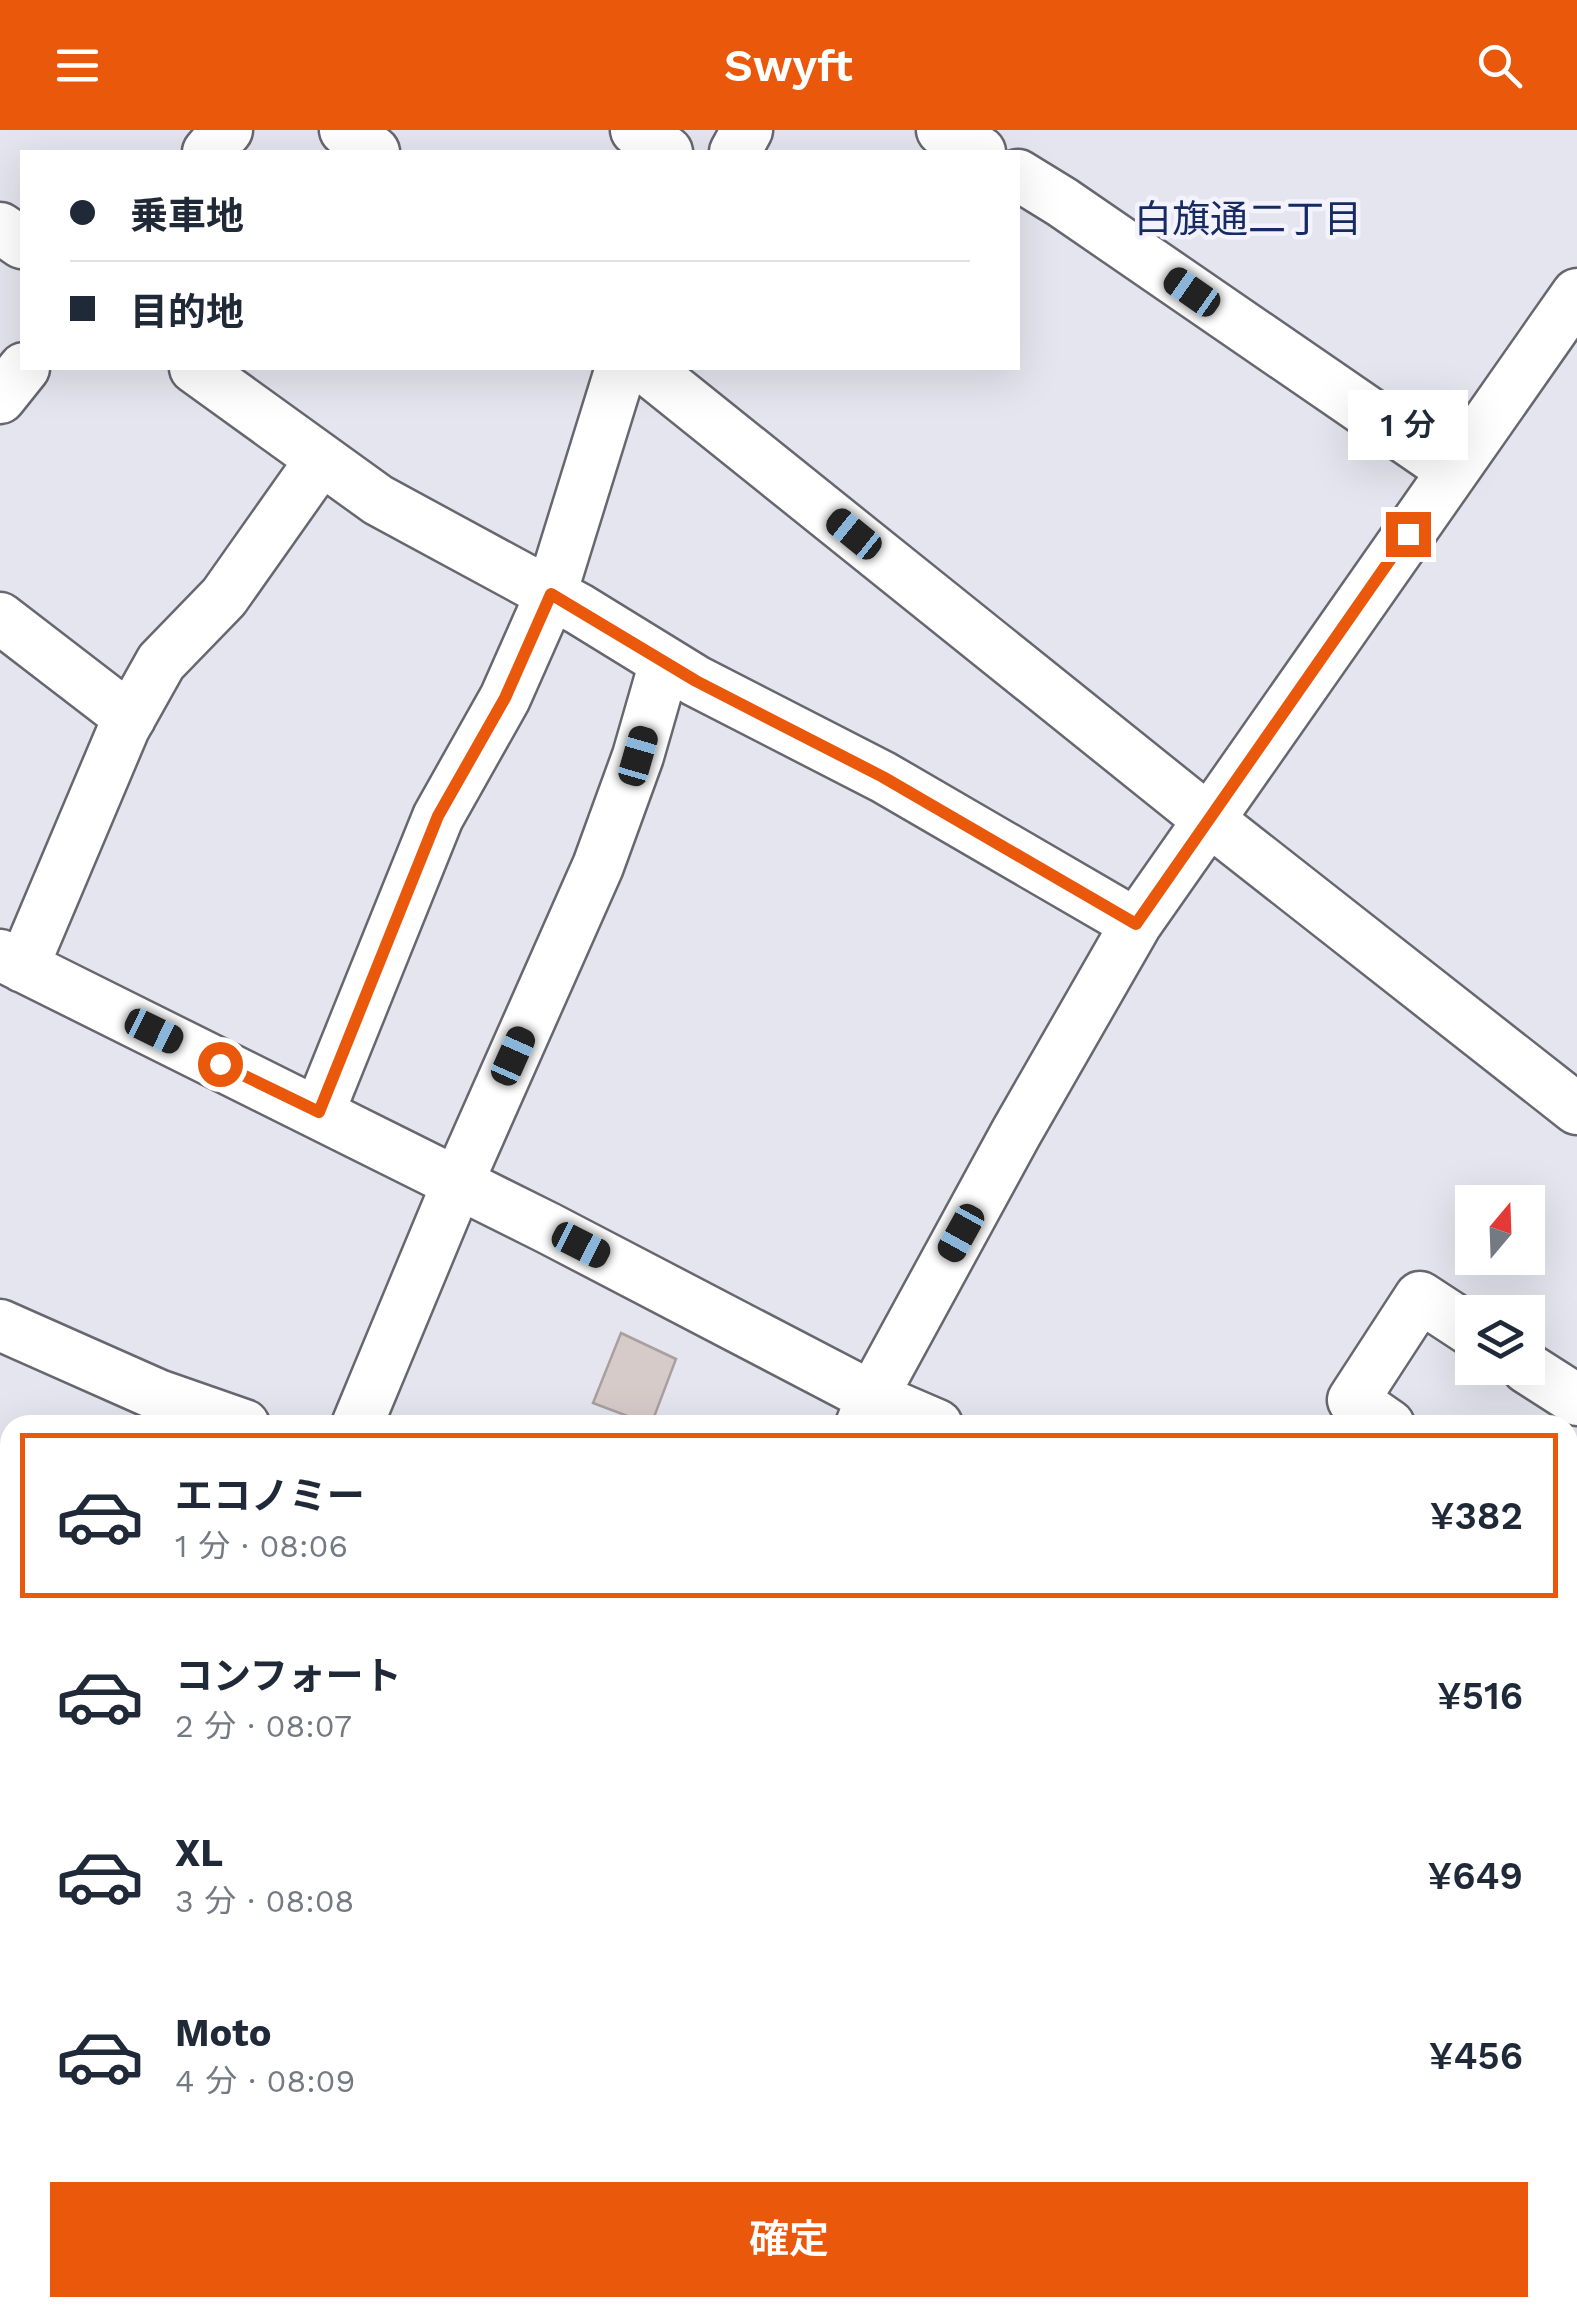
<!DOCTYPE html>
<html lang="ja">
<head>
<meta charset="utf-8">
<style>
	body { margin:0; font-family:"Work Sans","Noto Sans JP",sans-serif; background:#f6f6f7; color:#1f2937; height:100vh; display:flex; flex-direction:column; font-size:38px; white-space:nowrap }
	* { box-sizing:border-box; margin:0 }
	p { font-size:32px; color:#747a83 }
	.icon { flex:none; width:55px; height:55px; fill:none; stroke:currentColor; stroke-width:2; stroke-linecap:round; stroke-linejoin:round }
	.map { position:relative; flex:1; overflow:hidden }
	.side { position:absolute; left:0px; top:1285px; width:1578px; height:902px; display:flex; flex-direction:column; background:#fff; border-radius:30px 30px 0 0; box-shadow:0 10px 40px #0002 }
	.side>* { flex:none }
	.top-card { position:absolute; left:20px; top:20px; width:1000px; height:220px; border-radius:0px; box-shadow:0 10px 40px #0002; display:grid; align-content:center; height:220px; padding:0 50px; background:#fff }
	.needle { width:65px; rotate:19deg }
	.controls { position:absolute; left:1455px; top:1055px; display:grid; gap:20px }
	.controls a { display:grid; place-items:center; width:90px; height:90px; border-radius:0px; background:#fff; box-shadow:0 10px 40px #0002; font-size:50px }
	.end { position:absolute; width:45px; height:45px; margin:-22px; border:12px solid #ea580c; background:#fff; box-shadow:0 0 0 5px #fff }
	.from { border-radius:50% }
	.bubble { position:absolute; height:70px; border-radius:0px; background:#fff; box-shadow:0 10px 40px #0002; font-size:32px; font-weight:600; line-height:70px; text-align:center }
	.car { position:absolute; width:30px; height:60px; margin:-30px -15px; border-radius:12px; box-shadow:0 0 8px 2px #0007; background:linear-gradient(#222 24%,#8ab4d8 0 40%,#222 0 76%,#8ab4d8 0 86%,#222 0) }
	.top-card b { display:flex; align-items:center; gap:35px; height:95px; font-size:38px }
	.top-card b+b { border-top:2px solid #e0e1e3 }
	.top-card i { width:25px; height:25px; background:#1f2937 }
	ul { padding:18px 0 0; list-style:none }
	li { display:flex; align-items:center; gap:30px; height:165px; margin:0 20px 15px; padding:0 30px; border:5px solid transparent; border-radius:0px }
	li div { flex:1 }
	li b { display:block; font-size:38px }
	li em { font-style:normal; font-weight:600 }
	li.current { border-color:#ea580c }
	li>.icon { width:90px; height:90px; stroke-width:1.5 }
	.cta { display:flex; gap:20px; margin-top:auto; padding:20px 50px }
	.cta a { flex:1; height:115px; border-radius:0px; background:#ea580c; color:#fff; font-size:40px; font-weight:600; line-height:115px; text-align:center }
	header { display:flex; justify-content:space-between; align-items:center; height:130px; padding:0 50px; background:#ea580c; color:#fff; font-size:45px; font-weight:600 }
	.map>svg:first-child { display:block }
</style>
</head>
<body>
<header><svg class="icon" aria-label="menu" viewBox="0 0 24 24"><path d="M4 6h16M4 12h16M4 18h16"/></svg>Swyft<svg class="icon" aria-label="search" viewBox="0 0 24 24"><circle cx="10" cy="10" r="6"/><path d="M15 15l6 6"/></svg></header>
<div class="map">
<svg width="1577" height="2186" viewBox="0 0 1577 2186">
	<rect width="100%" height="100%" fill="#e5e5ef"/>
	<path fill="#ccdfa9" d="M0,1564l10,7v272l-10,-6z"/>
	<path fill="#d7cbca" stroke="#aa9f9e" stroke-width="2.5" d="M621,1203l55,26 -25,66 -58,-22z
		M623,2178h41l13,8h-61z"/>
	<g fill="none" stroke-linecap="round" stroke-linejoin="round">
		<g stroke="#686770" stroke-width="55">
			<path id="minor" d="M345,0l29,22
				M636,0l31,22
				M942,0l38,22
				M208,22l19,-22
				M735,22l12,-22
				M1018,45l44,27 390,268
				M0,98l22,15
				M195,238l183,132 201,109 117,72 187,96 253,147
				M646,238l563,452 368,289
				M0,268l24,-30
				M0,488l130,100
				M0,825l548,273 324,169 65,28
				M23,837l101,-239 37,-66 63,-65 96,-136
				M319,982l119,-295 67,-119 46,-104 70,-226
				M0,1195l158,70 86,30
				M1527,1238l50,32
				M357,1295l101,-243 140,-316 40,-110 27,-94
				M861,1295l11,-28 144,-264 120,-209 441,-630
				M1389,1295l-36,-25 67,-103 52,34
				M1568,1411l9,-14
				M0,1466l10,-13
				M0,1539l10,6
				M1568,1566l9,4
				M0,1860l10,6
				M1568,1993l9,-14
				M0,2136l10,7
				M1568,2137l9,7
				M64,2178l13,8
				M478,2178l13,8
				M1241,2178l13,8
				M250,2186l6,-8
				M528,2186l3,-8
				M1056,2186l6,-8
				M1437,2186l6,-8"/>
		</g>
		<use href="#minor" stroke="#fff" stroke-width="50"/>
	</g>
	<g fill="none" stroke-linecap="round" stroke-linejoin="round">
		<path stroke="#ea580c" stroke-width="12" d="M220,934l99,48 119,-296 67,-118 46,-104 145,87 187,96 253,147 272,-390"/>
	</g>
	<g text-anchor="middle" stroke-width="9" stroke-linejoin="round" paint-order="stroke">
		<g font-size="38" fill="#152b61" stroke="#f3f2fd">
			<text x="1248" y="102">白旗通二丁目</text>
		</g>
	</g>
</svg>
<div class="controls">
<a><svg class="needle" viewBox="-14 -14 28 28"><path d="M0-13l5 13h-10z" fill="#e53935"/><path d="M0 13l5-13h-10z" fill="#747a83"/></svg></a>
<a><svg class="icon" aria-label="layers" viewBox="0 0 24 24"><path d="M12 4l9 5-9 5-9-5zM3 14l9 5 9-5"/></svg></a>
</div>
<i class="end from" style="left:220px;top:934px"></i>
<i class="end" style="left:1408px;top:404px"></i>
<div class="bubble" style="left:1348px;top:260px;width:120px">1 分</div>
<i class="car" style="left:1192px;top:162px;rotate:305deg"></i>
<i class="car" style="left:854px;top:404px;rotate:309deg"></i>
<i class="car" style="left:638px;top:626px;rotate:16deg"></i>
<i class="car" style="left:154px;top:901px;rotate:116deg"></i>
<i class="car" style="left:513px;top:926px;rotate:24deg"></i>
<i class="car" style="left:961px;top:1103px;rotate:209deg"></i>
<i class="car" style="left:581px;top:1115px;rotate:117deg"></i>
<div class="top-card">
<b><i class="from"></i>乗車地</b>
<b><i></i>目的地</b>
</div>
<section class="side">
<ul>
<li class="current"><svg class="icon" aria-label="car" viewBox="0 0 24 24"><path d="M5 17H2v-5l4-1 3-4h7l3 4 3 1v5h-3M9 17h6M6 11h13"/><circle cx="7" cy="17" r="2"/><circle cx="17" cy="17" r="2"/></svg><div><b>エコノミー</b><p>1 分 · 08:06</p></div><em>¥382</em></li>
<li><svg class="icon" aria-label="car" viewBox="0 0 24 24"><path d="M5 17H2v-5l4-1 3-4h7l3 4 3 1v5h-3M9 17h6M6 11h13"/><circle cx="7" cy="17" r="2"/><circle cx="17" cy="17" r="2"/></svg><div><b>コンフォート</b><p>2 分 · 08:07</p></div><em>¥516</em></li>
<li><svg class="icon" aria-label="car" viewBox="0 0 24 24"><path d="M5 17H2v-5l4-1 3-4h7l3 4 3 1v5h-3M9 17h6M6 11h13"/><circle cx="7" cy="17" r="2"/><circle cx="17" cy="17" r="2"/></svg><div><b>XL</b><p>3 分 · 08:08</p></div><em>¥649</em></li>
<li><svg class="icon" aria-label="car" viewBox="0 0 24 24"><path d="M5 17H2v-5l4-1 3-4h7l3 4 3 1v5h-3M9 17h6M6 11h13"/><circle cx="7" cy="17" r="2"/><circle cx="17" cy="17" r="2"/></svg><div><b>Moto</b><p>4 分 · 08:09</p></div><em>¥456</em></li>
</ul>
<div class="cta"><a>確定</a></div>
</section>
</div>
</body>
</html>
